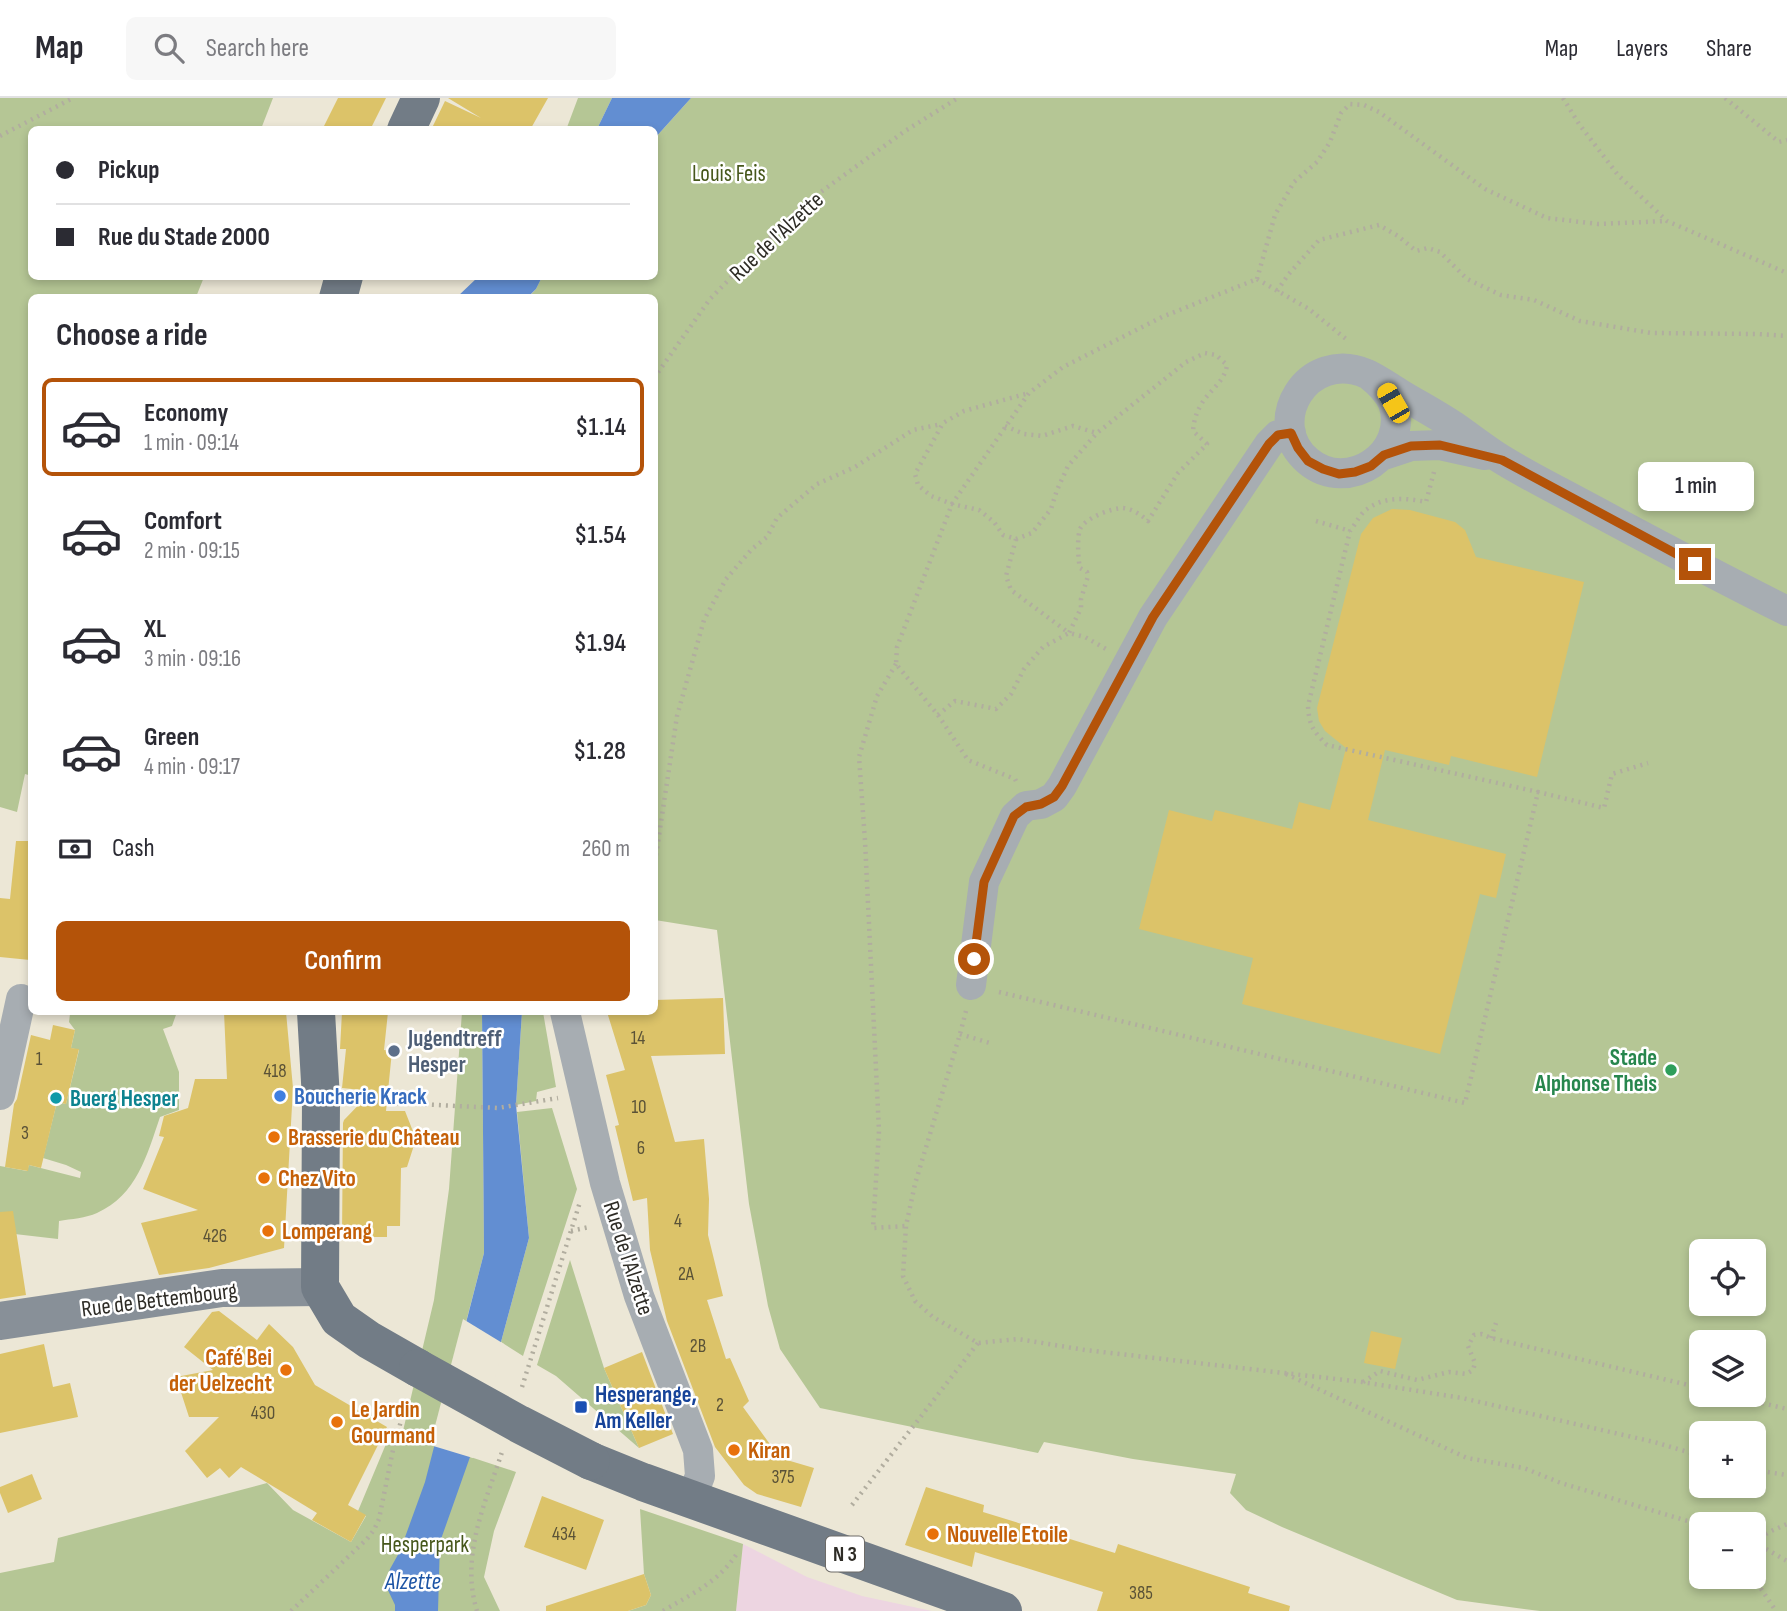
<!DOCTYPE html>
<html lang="en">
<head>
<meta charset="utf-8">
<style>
	body { margin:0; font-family:"Sofia Sans Condensed",sans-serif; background:#f7f7f7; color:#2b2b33; height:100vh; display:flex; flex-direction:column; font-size:26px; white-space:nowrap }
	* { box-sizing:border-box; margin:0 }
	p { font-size:23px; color:#7c7c81 }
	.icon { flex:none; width:38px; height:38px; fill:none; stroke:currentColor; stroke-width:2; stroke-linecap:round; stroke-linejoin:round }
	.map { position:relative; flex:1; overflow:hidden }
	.drawer { position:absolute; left:28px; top:196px; width:630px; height:721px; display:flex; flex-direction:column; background:#fff; border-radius:10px; box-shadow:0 4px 10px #0003 }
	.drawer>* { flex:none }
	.guide { position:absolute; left:28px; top:28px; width:630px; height:154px; border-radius:10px; box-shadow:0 4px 10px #0003; display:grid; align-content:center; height:154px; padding:0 28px; background:#fff }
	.buttons { position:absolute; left:1689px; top:1141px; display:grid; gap:14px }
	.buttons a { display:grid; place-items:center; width:77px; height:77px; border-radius:10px; background:#fff; box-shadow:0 4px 10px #0003; font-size:35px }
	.end { position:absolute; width:32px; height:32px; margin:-16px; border:9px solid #b45309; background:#fff; box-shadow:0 0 0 4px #fff }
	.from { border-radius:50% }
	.bubble { position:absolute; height:49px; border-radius:10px; background:#fff; box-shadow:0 4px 10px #0003; font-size:23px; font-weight:600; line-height:49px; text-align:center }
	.car { position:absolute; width:21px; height:42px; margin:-21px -10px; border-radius:9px; box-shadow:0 0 5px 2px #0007; background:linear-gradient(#f5c518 24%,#345 0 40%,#f5c518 0 76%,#345 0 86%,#f5c518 0) }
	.guide b { display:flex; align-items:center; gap:24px; height:66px; font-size:26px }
	.guide b+b { border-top:2px solid #e1e1e2 }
	.guide i { width:18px; height:18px; background:#2b2b33 }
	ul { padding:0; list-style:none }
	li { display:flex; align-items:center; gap:21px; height:98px; margin:0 14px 10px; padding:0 14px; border:4px solid transparent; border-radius:10px }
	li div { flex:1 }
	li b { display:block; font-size:26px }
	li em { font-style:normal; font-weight:600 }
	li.active { border-color:#b45309 }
	li>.icon { width:63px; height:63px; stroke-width:1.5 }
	h2 { padding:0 28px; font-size:32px; line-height:84px }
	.pay { display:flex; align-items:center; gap:18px; height:77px; padding:0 28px; font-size:26px }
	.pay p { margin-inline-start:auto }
	.cta { display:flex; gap:14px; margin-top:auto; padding:14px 28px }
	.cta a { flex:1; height:80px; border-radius:10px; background:#b45309; color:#fff; font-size:28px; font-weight:600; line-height:80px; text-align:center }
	header { display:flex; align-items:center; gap:42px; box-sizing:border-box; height:98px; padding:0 35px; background:#fff; border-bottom:2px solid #e1e1e2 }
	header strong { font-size:33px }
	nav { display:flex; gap:38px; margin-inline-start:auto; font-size:24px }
	.search { width:490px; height:63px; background:#f7f7f7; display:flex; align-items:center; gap:18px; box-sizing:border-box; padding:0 24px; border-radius:10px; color:#7c7c81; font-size:26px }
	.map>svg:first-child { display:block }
</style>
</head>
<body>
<header>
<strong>Map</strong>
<div class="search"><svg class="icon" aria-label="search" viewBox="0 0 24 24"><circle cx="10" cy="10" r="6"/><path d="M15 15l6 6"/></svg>Search here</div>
<nav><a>Map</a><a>Layers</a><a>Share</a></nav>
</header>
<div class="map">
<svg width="1787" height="1513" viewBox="0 0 1787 1513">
	<rect width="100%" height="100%" fill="#ece7d6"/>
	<path fill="#edd5e1" d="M743,1446l64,33 55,19 70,15h-196z"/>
	<path fill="#b5c695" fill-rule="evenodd" d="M0,0h273l-12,31 -229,1v146l172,1 -8,20 -164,1v478l-7,-2 -8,38 -17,-5z
		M578,0h34l-15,31 -31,1z
		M691,0h1096v1513h-247l-83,-11 -175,-73 -36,-17 -16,-17 6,-19 -103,-15 -89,-17 -6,11 -218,-45 -40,-59 -12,-43 -19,-102 -32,-274 -62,-10 -1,-622h-126l8,-9 6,-12 112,-1 1,-138zM1701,1153h53v53h-53zM1701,1244h53v53h-53zM1701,1335h53v53h-53zM1701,1426h53v53h-53z
		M78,914h99l-5,14 -9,3 16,43v38l-19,7c-13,38 -23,78 -63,96 -11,5 -26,6 -38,8l-1,18 -52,-6 -6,-18v-49l27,5 2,-6 51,13 1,-6 -15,-7 -23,-7 14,-56 9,2 13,-54 -8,-2 4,-18 -6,-8 1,-8z
		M462,914h20l2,241 -50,192 82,27 -22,59 -10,46 16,34h-500v-38l54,-11 4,-24 209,-55 26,27 58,32 15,-26 -8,-5 33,-79 11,3 32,-135 15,-111z
		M522,914h21l13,75 -19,5 -1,9 -20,4z
		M552,1010l25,81 -54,167 -22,-14 28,-104 -12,-126z
		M570,1162l34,108 35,80 -83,-72 -19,-11z
		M640,1411l103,35 -7,67h-108l18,-6 5,-10 -7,-21z"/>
	<path fill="#628ed2" d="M612,0h79l-36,40 -1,-8 -57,-1z
		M478,179l1,-1 63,1 -6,12 -8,8h-71z
		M482,914h40l-6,93 13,133 -59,219 -30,85 -2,69h-43v-6l-9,-19 4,-17 10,-18 25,-69 59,-229z"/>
	<path fill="#ece7d6" d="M463,1221l41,25 -31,114 -43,-13z"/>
	<path fill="#dcc369" d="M338,0h48l-16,32h-48z
		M448,0h100l-18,32h-99l14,-29 36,17z
		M1392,411l18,1 45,12 10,8 11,27 108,25 -47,195 -86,-21 -2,9 -64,-15 -17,70 138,34 -10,44 -16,-4 -40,160 -198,-50 11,-46 -114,-29 30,-119 43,11 3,-11 77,19 7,-27 31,8 16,-62 -21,-17 -6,-10 -2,-13 44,-174 12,-16z
		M16,743h16l-2,119 -30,-3v-59l10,1z
		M723,900l2,56 -74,2 24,86 29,-3 5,60 -1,36 15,61 -16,4 19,59 4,-1 19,43 -6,6 37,51 34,10 -13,39 -44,-13 -13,-9 -29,-38 -48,-126 -17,-71 -3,-52 -14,3 -18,-75 4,-1 -13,-50 19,-5 -18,-58h47v-12z
		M224,914h62l7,76 -9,160 -75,20 -50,7 -18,-52 57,-13 -55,-21 21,-52 -5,-1 5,-20 24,-8 7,-29h32z
		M342,914h46l-4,38 8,1 -6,60h19l11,28 -9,28 -6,1 -1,58h-13v11h-45l1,-114 1,-3 28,-29 -30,-3 4,-39h-6z
		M53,927l22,5 -4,18 8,1 -13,55 -9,-2 -16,66 -12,-3 -1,6 -23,-4 9,-63 3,-5 14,-64 19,5z
		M13,1113l13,84 -26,4v-87z
		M219,1213l38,29 12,-16 24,23 22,38 72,42 -39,78 18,10 -15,27 -39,-22 5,-7 -76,-46 -12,11 -9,-10 -13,10 -22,-27 34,-34h-30l-13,-40 37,-7 -29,-23 28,-35z
		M1371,1233l31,7 -7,31 -31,-6z
		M44,1246l9,43 17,-4 8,34 -78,16v-79z
		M642,1254l31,82 -34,14 -35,-80z
		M32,1376l10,25 -34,14 -8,-20v-6z
		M926,1389l58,18 -1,7 132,41 3,-9 132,43 -2,6 42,13 -1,5h-192l6,-19 -128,-40 -3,15 -67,-22z
		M542,1398l62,24 -18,50 -62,-23z
		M644,1476l7,21 -5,10 -18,6h-82v-5z"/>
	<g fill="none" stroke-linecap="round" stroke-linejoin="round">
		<path stroke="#b1ad9f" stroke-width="4.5" stroke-dasharray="2 5" stroke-linecap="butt" d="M1563,0l16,26 39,51 49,46 120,52
			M1725,0l54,44 8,-2
			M0,38l73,-38
			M1257,181l18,-64 19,-33 23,-20 13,-20 11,-29 9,-9 14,1 15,7 106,77 62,29 51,6 69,-3
			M1257,181l52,30 37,30
			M1277,193l11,-16 31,-35 60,-15 19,11 18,15 12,-3 12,4 27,27 34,16 33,5 46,21 71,12 107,1 29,2
			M654,280l56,-79 90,-92 105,-76 53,-33
			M1005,328l19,8 18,2 31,-10 24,7
			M1434,374l-8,30c-20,-4 -41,-6 -59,7 -7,5 -12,16 -17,22l-42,175c1,19 5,25 19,39l211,47
			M1316,423l34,10
			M1016,441l-10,37 5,14 58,43 12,-25v-9l7,-23 -1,-4 -7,-4c-2,-9 -3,-30 0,-39 5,-11 32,-21 43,-21 10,1 18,7 25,13l30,-48 29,-29 -14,-13c1,-11 3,-18 9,-28 8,-13 23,-22 25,-38l-11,-10 -11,-2 -19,9 -89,71 -29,33 -11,24 -6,19 -19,24 -16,6 -13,-4 -9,-13 -15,-12 -27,-6 -21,-8 -13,-11 -3,-11 28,-51 21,-12 65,-18
			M896,566l-19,32 -18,61 6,84 14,290 -6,97 33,-2
			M938,617l17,-14 41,8 15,-15 13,-25 19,-22 26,-14 16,4 21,12
			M1016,683l-1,-2 -47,-19 -30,-45 -42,-51 1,-17 55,-143 77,-111 34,-26 99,-50 95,-38
			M654,771l23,-153 27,-96 22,-41 26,-30 15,-12 10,-19 40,-34 38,-17 58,-37 29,-6
			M999,894l466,111 73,-311 66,16 8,-34 36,-11
			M966,913l-6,23 -45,150 -9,42 -3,50 12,25 18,16 45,26 40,-4 67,11 277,32 100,16 192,44 47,14
			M960,936l33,10
			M355,1003l143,7 60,-10
			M571,1133l18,-4
			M1491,1240l5,-15
			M1286,1276l181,84 57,10 37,15 140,42
			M1363,1284l17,-11 37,9 32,-8 17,2 7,-4 2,-7 -7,-17 6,-11 8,-1 9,4 210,50
			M522,1289l58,-185
			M1728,1297l59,14
			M1754,1372l33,5
			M852,1407l126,-162
			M1754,1444l33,19
			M1754,1444l15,-10 18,-8
			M1753,1479l23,34
			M291,1513l76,-72 7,-9 5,-11 14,-69 11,-40
			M477,1513c-17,-55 8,-107 25,-159
			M663,1513c30,-18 56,-29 75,-59"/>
		<path stroke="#a7adb2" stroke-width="30" d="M1369,277c10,8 19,16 24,28 17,50 -45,92 -85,58 -45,-38 -1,-113 59,-87 11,5 22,13 32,19 18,11 37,21 55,33 16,11 31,23 47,33 29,18 60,33 89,49 65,35 131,70 197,103
			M1384,357l27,-9 29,-1 45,10
			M971,887l13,-103 31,-66 11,-10 15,-2 13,-7 8,-11 91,-169 116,-173 9,-9 13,-2
			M565,914l40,171 34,113 59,154 2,26 -9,23
			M0,997l21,-96"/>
		<path stroke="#889098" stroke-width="38" d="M0,1223l222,-33 98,-1"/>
		<path stroke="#727c86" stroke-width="38" d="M406,32l15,-32
			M338,200l6,-22
			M316,914l5,87 -1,188 19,32 30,21 49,28
			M591,1363l52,21 360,129"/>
		<path stroke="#727c86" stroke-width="38" d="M418,1270l101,56 72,37"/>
	</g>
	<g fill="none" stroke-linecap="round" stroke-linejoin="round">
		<path stroke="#b45309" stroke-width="9" d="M974,861l10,-77 30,-66 12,-9 15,-3 13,-7 8,-11 91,-169 116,-173 9,-9 13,-2 7,15 10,13 15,8 16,5 16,-2 16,-6 13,-11 27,-9 29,-1 62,15 193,104"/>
	</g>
	<circle fill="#5c6f8a" stroke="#fff" stroke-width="2.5" cx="394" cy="953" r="7"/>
	<circle fill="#2e9e5b" stroke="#fff" stroke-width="2.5" cx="1671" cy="972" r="7"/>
	<circle fill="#3f7fe0" stroke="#fff" stroke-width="2.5" cx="280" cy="998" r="7"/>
	<circle fill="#0f9aa8" stroke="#fff" stroke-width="2.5" cx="56" cy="1000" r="7"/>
	<g fill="#e8710a" stroke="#fff" stroke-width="2.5">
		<circle cx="274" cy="1039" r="7"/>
		<circle cx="264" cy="1080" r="7"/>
		<circle cx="268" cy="1133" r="7"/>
		<circle cx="286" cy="1272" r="7"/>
		<circle cx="337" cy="1324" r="7"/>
		<circle cx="734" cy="1352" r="7"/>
		<circle cx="933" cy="1436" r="7"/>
	</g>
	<rect fill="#1a4fb4" stroke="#fff" stroke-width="2.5" x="574" y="1302" width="14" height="14" rx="3.5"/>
	<g text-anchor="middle" stroke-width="5" stroke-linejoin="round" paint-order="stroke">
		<g font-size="19" fill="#5a5237">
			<text x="638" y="946">14</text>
			<text x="39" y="967">1</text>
			<text x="275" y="979">418</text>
			<text x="639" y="1015">10</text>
			<text x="25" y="1041">3</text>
			<text x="641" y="1056">6</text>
			<text x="678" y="1129">4</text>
			<text x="215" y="1144">426</text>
			<text x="686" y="1182">2A</text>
			<text x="698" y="1254">2B</text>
			<text x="720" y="1313">2</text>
			<text x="263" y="1321">430</text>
			<text x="783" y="1385">375</text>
			<text x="564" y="1442">434</text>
			<text x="1141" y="1501">385</text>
		</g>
		<rect fill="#fff" stroke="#6d6b67" stroke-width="2" x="826" y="1438.5" width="38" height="35" rx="5"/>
		<g font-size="21" font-weight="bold" fill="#2e2c26">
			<text x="845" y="1463">N 3</text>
		</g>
		<g font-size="23" fill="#46571b" stroke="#fff">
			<text x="729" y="83">Louis Feis</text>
			<text x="425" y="1454">Hesperpark</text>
		</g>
		<g font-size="23" fill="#2e2c26" stroke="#fff">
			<text transform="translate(776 138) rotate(-43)" y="8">Rue de l'Alzette</text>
			<text transform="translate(629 1160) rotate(72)" y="8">Rue de l'Alzette</text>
			<text transform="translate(159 1201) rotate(-7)" y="8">Rue de Bettembourg</text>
		</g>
		<g font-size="23" font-weight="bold" fill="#4e5e75" stroke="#fff" text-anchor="start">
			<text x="408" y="948">Jugendtreff<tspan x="408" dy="26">Hesper</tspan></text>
		</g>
		<g font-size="23" font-weight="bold" fill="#27864d" stroke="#fff" text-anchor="end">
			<text x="1657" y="967">Stade<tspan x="1657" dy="26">Alphonse Theis</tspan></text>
		</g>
		<g font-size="23" font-weight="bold" fill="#366cbe" stroke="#fff" text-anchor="start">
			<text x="294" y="1006">Boucherie Krack</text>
		</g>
		<g font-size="23" font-weight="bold" fill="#0d838f" stroke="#fff" text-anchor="start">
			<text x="70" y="1008">Buerg Hesper</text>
		</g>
		<g font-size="23" font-weight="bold" fill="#c56008" stroke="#fff" text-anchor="start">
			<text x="288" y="1047">Brasserie du Château</text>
			<text x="278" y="1088">Chez Vito</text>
			<text x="282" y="1141">Lomperang</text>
			<text x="272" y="1267" text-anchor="end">Café Bei<tspan x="272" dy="26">der Uelzecht</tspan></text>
			<text x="351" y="1319">Le Jardin<tspan x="351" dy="26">Gourmand</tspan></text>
			<text x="748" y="1360">Kiran</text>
			<text x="947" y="1444">Nouvelle Etoile</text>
		</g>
		<g font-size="23" font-weight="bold" fill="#164399" stroke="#fff" text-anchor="start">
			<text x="595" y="1304">Hesperange,<tspan x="595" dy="26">Am Keller</tspan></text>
		</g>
		<g font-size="24" font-style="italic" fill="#1c54a5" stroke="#fff">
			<text x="413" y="1491">Alzette</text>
		</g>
	</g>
</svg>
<div class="buttons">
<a><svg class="icon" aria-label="locate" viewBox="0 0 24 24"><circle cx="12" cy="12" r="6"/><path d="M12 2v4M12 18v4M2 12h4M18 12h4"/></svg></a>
<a><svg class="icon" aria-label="layers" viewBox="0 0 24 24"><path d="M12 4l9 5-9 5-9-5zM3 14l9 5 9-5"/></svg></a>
<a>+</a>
<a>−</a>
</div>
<i class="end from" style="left:974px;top:861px"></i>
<i class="end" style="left:1695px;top:466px"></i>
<div class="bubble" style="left:1638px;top:364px;width:116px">1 min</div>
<i class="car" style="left:1393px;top:305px;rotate:330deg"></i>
<div class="guide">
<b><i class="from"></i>Pickup</b>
<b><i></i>Rue du Stade 2000</b>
</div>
<section class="drawer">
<h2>Choose a ride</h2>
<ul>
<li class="active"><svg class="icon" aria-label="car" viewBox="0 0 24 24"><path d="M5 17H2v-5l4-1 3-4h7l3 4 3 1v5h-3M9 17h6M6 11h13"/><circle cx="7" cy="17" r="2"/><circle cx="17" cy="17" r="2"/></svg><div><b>Economy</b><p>1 min · 09:14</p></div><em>$1.14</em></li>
<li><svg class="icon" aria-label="car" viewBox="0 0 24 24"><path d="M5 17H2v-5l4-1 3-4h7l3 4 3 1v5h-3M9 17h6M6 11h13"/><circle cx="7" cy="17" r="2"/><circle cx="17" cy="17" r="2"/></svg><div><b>Comfort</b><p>2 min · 09:15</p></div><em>$1.54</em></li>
<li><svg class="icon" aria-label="car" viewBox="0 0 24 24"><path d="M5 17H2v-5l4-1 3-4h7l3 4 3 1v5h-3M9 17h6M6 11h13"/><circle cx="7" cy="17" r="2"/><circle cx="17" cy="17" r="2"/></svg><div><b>XL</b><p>3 min · 09:16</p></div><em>$1.94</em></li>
<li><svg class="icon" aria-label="car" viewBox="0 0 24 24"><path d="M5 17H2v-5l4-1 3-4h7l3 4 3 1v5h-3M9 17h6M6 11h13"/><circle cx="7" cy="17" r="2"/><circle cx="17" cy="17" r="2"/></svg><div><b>Green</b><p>4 min · 09:17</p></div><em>$1.28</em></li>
</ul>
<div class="pay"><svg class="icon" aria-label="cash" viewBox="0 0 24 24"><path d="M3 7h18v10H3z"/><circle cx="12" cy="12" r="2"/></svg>Cash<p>260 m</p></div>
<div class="cta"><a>Confirm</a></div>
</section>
</div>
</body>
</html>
